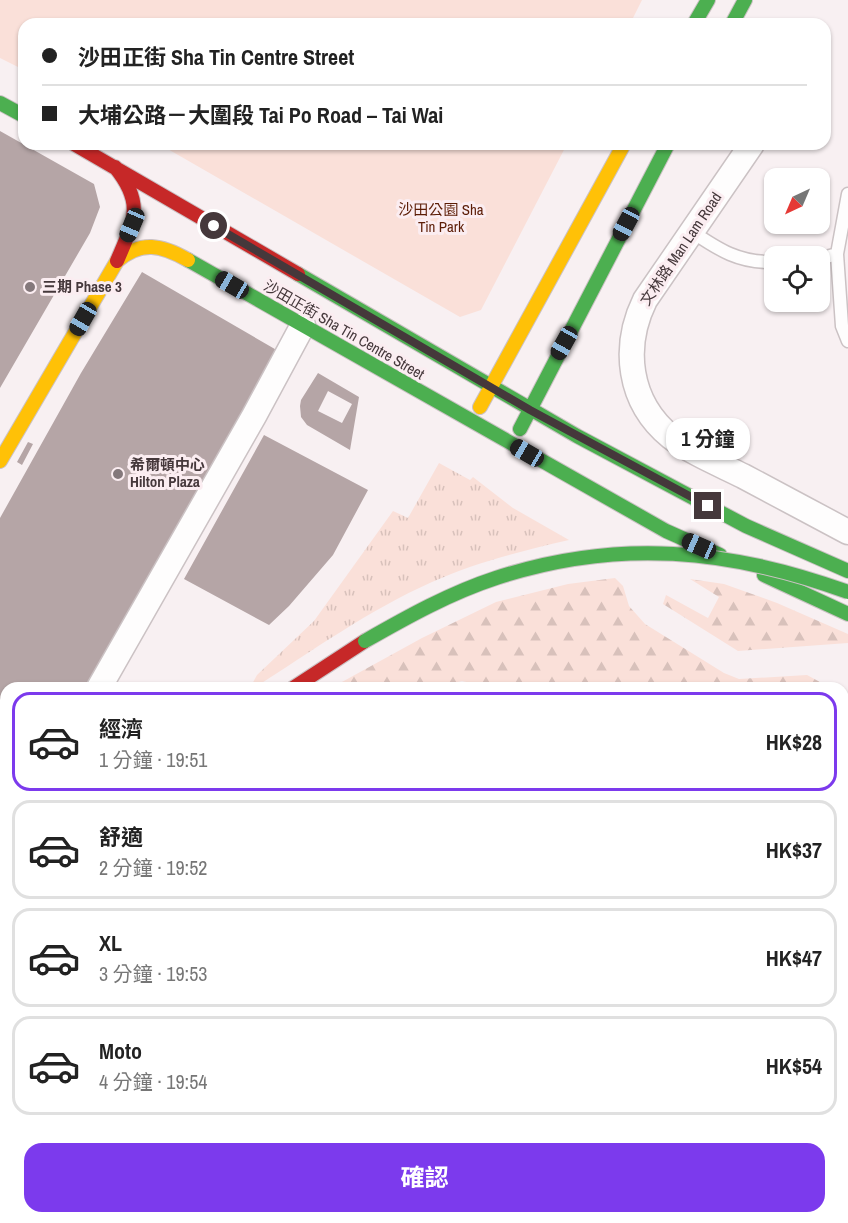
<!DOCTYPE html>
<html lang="zh-TW">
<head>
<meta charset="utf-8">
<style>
	body { margin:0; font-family:"Archivo Narrow","Noto Sans TC",sans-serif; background:#f6f6f6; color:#222; height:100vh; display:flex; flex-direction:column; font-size:22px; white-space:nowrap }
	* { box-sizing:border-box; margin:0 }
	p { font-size:20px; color:#767676 }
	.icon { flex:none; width:33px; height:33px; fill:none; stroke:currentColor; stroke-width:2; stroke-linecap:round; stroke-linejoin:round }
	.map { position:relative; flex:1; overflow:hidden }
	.panel { position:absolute; left:0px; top:682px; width:849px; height:542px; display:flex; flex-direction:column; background:#fff; border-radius:18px 18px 0 0; box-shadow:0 2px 4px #0004 }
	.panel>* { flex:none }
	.banner { position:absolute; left:18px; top:18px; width:813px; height:132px; border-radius:18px; box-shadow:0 2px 4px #0004; display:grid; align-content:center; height:132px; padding:0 24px; background:#fff }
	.needle { width:39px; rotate:224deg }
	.buttons { position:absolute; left:764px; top:168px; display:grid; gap:12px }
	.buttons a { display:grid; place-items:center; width:66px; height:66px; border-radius:12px; background:#fff; box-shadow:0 2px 4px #0004; font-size:30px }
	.end { position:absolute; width:27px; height:27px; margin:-14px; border:8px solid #45383b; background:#fff; box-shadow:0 0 0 3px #fff }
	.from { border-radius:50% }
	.bubble { position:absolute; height:42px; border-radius:18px; background:#fff; box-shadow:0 2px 4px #0004; font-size:20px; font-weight:700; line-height:42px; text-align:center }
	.car { position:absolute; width:18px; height:36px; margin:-18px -9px; border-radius:8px; box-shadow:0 0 4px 2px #0007; background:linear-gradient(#222 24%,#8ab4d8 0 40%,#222 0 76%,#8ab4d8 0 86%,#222 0) }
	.banner b { display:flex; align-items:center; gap:21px; height:57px; font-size:22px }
	.banner b+b { border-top:2px solid #e0e0e0 }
	.banner i { width:15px; height:15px; background:#222 }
	ul { padding:10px 0 0; list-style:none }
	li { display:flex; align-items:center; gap:18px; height:99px; margin:0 12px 9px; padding:0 12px; border:3px solid #e0e0e0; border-radius:18px }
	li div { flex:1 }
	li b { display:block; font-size:22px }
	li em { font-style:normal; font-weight:700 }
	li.on { border-color:#7c3aed }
	li>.icon { width:54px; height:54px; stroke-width:1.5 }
	.primary-button { display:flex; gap:12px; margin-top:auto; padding:12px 24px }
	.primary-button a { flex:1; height:69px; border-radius:18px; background:#7c3aed; color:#fff; font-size:24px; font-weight:700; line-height:69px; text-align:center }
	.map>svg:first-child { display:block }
</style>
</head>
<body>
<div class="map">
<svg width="848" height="1223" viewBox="0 0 848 1223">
	<defs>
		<pattern id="grass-tufts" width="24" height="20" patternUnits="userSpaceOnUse" patternTransform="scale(1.5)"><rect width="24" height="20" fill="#fae0d9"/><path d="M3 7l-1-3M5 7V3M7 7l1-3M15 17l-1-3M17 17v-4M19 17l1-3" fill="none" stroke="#d8c1bb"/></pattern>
		<pattern id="forest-firs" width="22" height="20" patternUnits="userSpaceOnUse" patternTransform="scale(1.5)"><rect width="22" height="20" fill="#fae0d9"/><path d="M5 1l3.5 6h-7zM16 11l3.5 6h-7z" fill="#d8c1bb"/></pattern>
	</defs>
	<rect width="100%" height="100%" fill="#f8f0f2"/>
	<path fill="url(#grass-tufts)" d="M439,463l31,17 3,-3 40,31 56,32c-47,11 -93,22 -137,42 -63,28 -120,69 -178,106h-4l7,-13 57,-54 79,-110 15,7z"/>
	<path fill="url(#forest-firs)" d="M615,578l8,8 6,20 16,18 79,49 15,6 68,-4 24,13h-339l-30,-7 -32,7h-99l91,-50 74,-36 72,-18z
		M690,579l34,5 53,19 71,31v9l-110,8 -75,-47 3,-9 42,23 11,-21z
		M843,894l5,1v304l-5,-1z
		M31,1218h108l-1,5h-106z
		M583,1218h150l-7,5h-143z"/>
	<path fill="#fae0d9" d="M0,0h642l-12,24h-606v46l-24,-12z
		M159,144h408l-86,166 -21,7z"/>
	<path fill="#b5a5a6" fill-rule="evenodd" d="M0,131l94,53 6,23 -10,26 -90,155z
		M142,272l138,80 -194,336h-80v47l-6,-4v-213l81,-145z
		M318,373l41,24 -9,53 -43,-25 -6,-8 -1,-11 1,-6zM328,391l24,13 -10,19 -24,-12z
		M264,435l104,55 -35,65 -44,51 -20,19 -85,-46z
		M28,442l5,2 -11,21 -5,-3z"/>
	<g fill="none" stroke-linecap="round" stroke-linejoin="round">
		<path stroke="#d4cbcd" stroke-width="33" stroke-dasharray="33 16" stroke-linecap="butt" d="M0,829l6,-2"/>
		<g stroke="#cbc2c4" stroke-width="15">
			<path id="lane" d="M691,231c28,19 48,32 83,31
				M837,254l5,72 6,15
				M819,259l18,-5 11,-60"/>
		</g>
		<g stroke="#cbc2c4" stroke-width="27">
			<path id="street" d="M752,144l-107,156c-23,47 -17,102 26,137 21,16 48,27 72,39 35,19 70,37 105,56
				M99,688l155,-272 49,-91
				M843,1189l5,1
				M507,1218v5
				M572,1223v-5
				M720,1223l7,-5"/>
		</g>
		<g stroke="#cbc2c4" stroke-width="16">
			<path id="fast" d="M694,24l14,-24
				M732,24l13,-24
				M0,103l24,13
				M188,260l478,271 54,24
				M298,274l279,162 169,90 102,45
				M520,429l148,-285
				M764,575l84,39
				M0,869l6,-2"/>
		</g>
		<g stroke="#cbc2c4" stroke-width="16">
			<path id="slow" d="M480,407l144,-263
				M0,461l117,-200c24,-21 45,-16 71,-1"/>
		</g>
		<g stroke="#cbc2c4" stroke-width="16">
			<path id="jam" d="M74,144l224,130
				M115,167c30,37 19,54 2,94
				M293,688l72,-47
				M843,722l5,1
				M843,759l5,1"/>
		</g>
		<use href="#lane" stroke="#fefdfd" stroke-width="12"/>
		<use href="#street" stroke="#fefdfd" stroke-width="24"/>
		<use href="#fast" stroke="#4caf50" stroke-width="14"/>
		<use href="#slow" stroke="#ffc107" stroke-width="14"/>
		<use href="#jam" stroke="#c62828" stroke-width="14"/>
		<path stroke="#c8c6c7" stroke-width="4.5" d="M843,813l5,-1
			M843,826l5,-1
			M0,955l6,-2
			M0,968l6,-2"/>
		<g stroke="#cbc2c4" stroke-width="16" stroke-linecap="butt">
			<path id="fast-bridge" d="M365,641c42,-24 85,-48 131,-63 122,-40 233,-29 352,14"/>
		</g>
		<use href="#fast-bridge" stroke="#4caf50" stroke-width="14"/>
	</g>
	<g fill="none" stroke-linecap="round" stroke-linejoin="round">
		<path stroke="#45383b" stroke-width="8" d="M214,226l316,184 178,96"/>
	</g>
	<g fill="#84787b" stroke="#fbedf1" stroke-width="2">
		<circle cx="30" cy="287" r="6"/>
		<circle cx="118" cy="474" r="6"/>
	</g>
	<g text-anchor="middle" stroke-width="6" stroke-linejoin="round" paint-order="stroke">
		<g font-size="15" fill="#5c1d06" stroke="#fbedf1">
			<text x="441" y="215">沙田公園 Sha<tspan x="441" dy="17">Tin Park</tspan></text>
		</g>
		<g font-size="15" fill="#45383b" stroke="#fbedf1">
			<text transform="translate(681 249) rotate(-56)" y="5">文林路 Man Lam Road</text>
			<text transform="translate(344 330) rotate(30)" y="5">沙田正街 Sha Tin Centre Street</text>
		</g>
		<g font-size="15" font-weight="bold" fill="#45383b" stroke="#fbedf1" text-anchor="start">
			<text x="42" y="292">三期 Phase 3</text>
			<text x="130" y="470">希爾頓中心<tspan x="130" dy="17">Hilton Plaza</tspan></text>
		</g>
	</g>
</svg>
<div class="buttons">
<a><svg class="needle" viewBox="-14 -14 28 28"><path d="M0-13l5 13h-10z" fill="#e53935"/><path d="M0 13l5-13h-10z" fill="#767676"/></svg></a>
<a><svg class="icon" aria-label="locate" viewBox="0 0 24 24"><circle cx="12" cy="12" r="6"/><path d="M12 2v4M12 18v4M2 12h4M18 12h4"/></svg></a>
</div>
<i class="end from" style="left:214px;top:226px"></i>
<i class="end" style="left:708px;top:506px"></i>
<div class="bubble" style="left:666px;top:418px;width:84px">1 分鐘</div>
<i class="car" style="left:626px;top:224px;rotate:208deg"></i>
<i class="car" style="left:132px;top:225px;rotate:203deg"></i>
<i class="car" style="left:232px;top:285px;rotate:300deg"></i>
<i class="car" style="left:83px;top:319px;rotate:210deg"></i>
<i class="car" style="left:564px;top:343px;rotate:209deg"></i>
<i class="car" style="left:527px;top:453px;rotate:300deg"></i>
<i class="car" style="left:699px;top:546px;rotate:294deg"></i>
<div class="banner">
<b><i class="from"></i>沙田正街 Sha Tin Centre Street</b>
<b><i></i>大埔公路－大圍段 Tai Po Road – Tai Wai</b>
</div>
<section class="panel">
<ul>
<li class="on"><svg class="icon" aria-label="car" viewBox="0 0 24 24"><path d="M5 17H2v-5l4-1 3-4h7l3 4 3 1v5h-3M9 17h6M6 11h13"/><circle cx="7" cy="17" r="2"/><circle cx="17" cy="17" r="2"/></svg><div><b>經濟</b><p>1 分鐘 · 19:51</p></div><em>HK$28</em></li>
<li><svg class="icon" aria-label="car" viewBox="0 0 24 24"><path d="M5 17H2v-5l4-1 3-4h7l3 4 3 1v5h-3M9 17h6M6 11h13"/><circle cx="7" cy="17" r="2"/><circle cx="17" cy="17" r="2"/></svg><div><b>舒適</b><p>2 分鐘 · 19:52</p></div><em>HK$37</em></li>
<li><svg class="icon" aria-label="car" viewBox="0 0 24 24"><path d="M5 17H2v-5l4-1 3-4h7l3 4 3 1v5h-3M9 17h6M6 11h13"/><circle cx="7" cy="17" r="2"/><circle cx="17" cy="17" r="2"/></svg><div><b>XL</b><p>3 分鐘 · 19:53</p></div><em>HK$47</em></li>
<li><svg class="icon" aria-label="car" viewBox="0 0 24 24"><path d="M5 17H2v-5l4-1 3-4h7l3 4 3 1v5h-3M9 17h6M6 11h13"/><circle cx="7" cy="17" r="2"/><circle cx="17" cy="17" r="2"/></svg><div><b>Moto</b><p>4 分鐘 · 19:54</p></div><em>HK$54</em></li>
</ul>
<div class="primary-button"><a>確認</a></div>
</section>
</div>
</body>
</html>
